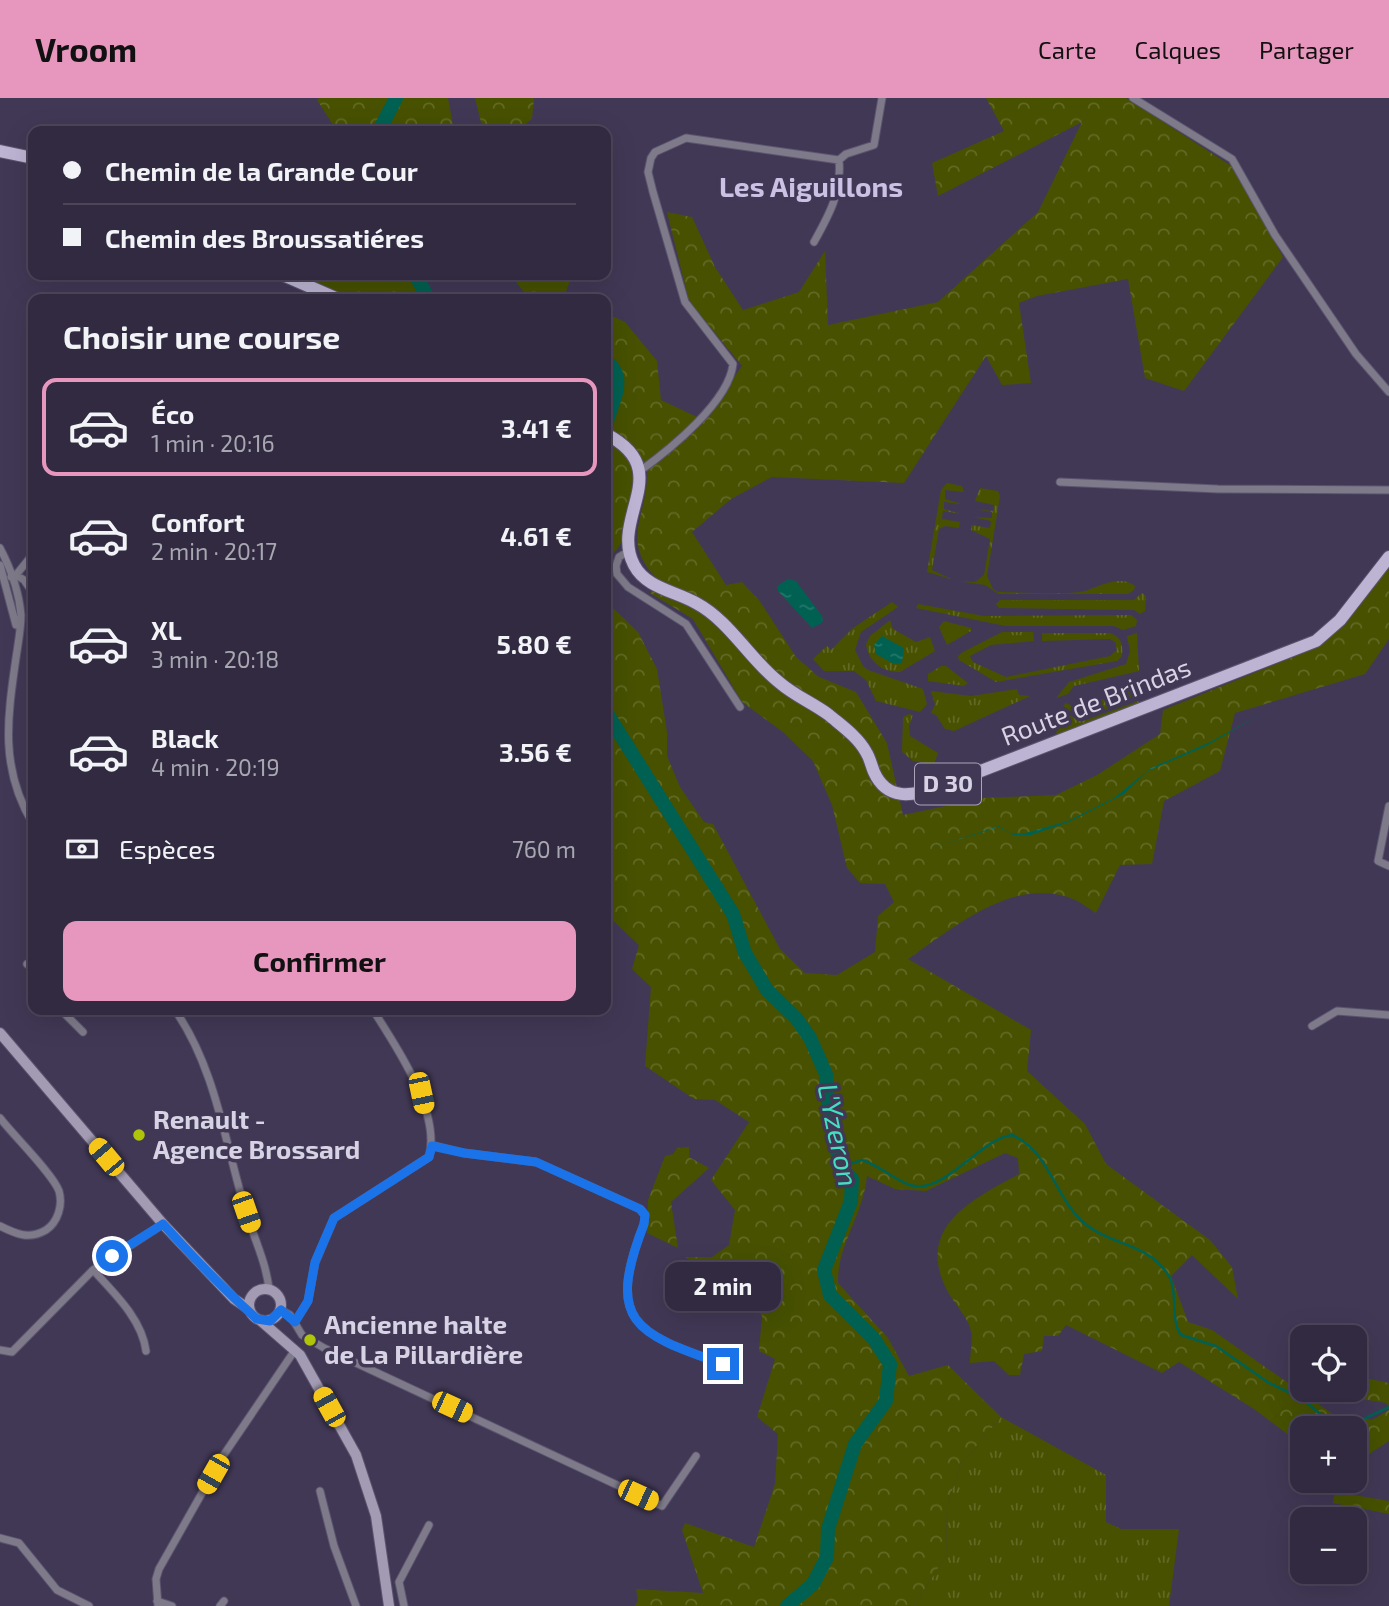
<!DOCTYPE html>
<html lang="fr">
<head>
<meta charset="utf-8">
<style>
	body { margin:0; font-family:"Exo 2",sans-serif; background:#3d364b; color:#f1f3f6; height:100vh; display:flex; flex-direction:column; font-size:26px; white-space:nowrap }
	* { box-sizing:border-box; margin:0 }
	p { font-size:23px; color:#a8a7b1 }
	.icon { flex:none; width:38px; height:38px; fill:none; stroke:currentColor; stroke-width:2; stroke-linecap:round; stroke-linejoin:round }
	.map { position:relative; flex:1; overflow:hidden }
	.details { position:absolute; left:28px; top:196px; width:583px; height:721px; display:flex; flex-direction:column; background:#312a40; border-radius:14px; box-shadow:0 7px 28px #0002,0 0 0 2px #4c4659 }
	.details>* { flex:none }
	.hud { position:absolute; left:28px; top:28px; width:583px; height:154px; border-radius:14px; box-shadow:0 7px 28px #0002,0 0 0 2px #4c4659; display:grid; align-content:center; height:154px; padding:0 35px; background:#312a40 }
	.controls { position:absolute; left:1290px; top:1227px; display:grid; gap:14px }
	.controls a { display:grid; place-items:center; width:77px; height:77px; border-radius:14px; background:#312a40; box-shadow:0 7px 28px #0002,0 0 0 2px #4c4659; font-size:35px }
	.end { position:absolute; width:32px; height:32px; margin:-16px; border:9px solid #1a73e8; background:#fff; box-shadow:0 0 0 4px #fff }
	.from { border-radius:50% }
	.bubble { position:absolute; height:49px; border-radius:14px; background:#312a40; box-shadow:0 7px 28px #0002,0 0 0 2px #4c4659; font-size:23px; font-weight:700; line-height:49px; text-align:center }
	.car { position:absolute; width:21px; height:42px; margin:-21px -10px; border-radius:9px; box-shadow:0 0 5px 2px #0007; background:linear-gradient(#f5c518 24%,#345 0 40%,#f5c518 0 76%,#345 0 86%,#f5c518 0) }
	.hud b { display:flex; align-items:center; gap:24px; height:66px; font-size:26px }
	.hud b+b { border-top:2px solid #4c4659 }
	.hud i { width:18px; height:18px; background:#f1f3f6 }
	ul { padding:0; list-style:none }
	li { display:flex; align-items:center; gap:21px; height:98px; margin:0 14px 10px; padding:0 21px; border:4px solid transparent; border-radius:14px }
	li div { flex:1 }
	li b { display:block; font-size:26px }
	li em { font-style:normal; font-weight:700 }
	li.on { border-color:#e797bd }
	li>.icon { width:63px; height:63px; stroke-width:1.5 }
	h2 { padding:0 35px; font-size:32px; line-height:84px }
	.pay { display:flex; align-items:center; gap:18px; height:77px; padding:0 35px; font-size:26px }
	.pay p { margin-inline-start:auto }
	.action { display:flex; gap:14px; margin-top:auto; padding:14px 35px }
	.action a { flex:1; height:80px; border-radius:14px; background:#e797bd; color:#111; font-size:28px; font-weight:700; line-height:80px; text-align:center }
	header { display:flex; align-items:center; gap:42px; box-sizing:border-box; height:98px; padding:0 35px; background:#e797bd; color:#111 }
	header strong { font-size:33px }
	nav { display:flex; gap:38px; margin-inline-start:auto; font-size:24px }
	.map>svg:first-child { display:block }
</style>
</head>
<body>
<header>
<strong>Vroom</strong>
<nav><a>Carte</a><a>Calques</a><a>Partager</a></nav>
</header>
<div class="map">
<svg width="1389" height="1508" viewBox="0 0 1389 1508">
	<defs>
		<pattern id="grass-tufts" width="24" height="20" patternUnits="userSpaceOnUse" patternTransform="scale(1.75)"><rect width="24" height="20" fill="#475100"/><path d="M3 7l-1-3M5 7V3M7 7l1-3M15 17l-1-3M17 17v-4M19 17l1-3" fill="none" stroke="#616925"/></pattern>
		<pattern id="forest-crowns" width="20" height="18" patternUnits="userSpaceOnUse" patternTransform="scale(1.75)"><rect width="20" height="18" fill="#475100"/><path d="M2 6a3 3 0 1 1 6 0M12 15a3 3 0 1 1 6 0" fill="none" stroke="#616925"/></pattern>
		<pattern id="water-ripples" width="26" height="14" patternUnits="userSpaceOnUse" patternTransform="scale(1.75)"><rect width="26" height="14" fill="#006152"/><path d="M2 4q2-2 4 0t4 0M15 11q2-2 4 0t4 0" fill="none" stroke="#24776b"/></pattern>
	</defs>
	<rect width="100%" height="100%" fill="#413855"/>
	<path fill="url(#grass-tufts)" d="M947,385l15,3 2,6 -19,-2v9l17,5 -18,-2v7l17,5 -18,-3 -1,8 18,3 -1,6 -14,-2 -6,3 -7,41 19,9 -24,-7 14,-82z
		M980,390l18,3 2,5 -13,80 6,13 5,3c19,0 76,4 90,-2 13,-5 33,-15 47,-4l-1,4 -6,4h-129l-14,-9 -27,-4 17,1 9,-7 6,-36 -19,-9v-5l19,3 1,-7 -18,-4 19,1v-6l-18,-3 19,2 1,-6 -19,-4z
		M1142,495l4,3 -1,15 -5,3 -6,-4 -135,-2 -3,-4 4,-4h134z
		M892,504l6,5 -37,25 -6,18 8,16 5,4 55,19 4,15 -7,8 -44,-11 -10,-21 -12,-9h-30l-11,-12 14,-13 4,4 22,-22z
		M918,506l66,12 147,-1 6,5 -1,6 -13,4 -9,-4h-108l-90,-18z
		M890,522l3,9 23,13 14,-5 5,14 -35,21c-17,0 -32,-10 -34,-28l4,-8z
		M944,523l27,7v3l-24,14 -8,-18z
		M1002,534h31l1,9 -43,4 -21,11 3,6 33,15 104,-21 7,-6 -2,-8 -5,-3 -68,2v-8h68c12,5 13,11 12,23l-5,5 -121,21 -37,-22 -1,-4 5,-4z
		M1137,535l2,38 -65,15 -6,8 -12,4 13,-16 57,-18 4,-13 -3,-15z
		M941,568h5l22,17 -4,3 -36,-5v-7z
		M1135,585l4,1c-3,20 -37,26 -54,31l-6,1 -16,-10 3,-3 10,5 59,-19z
		M1017,591l2,6 11,1 -76,35 -9,-2 -9,-14 -5,-2 4,-9 -4,-13 40,5z
		M1138,603l2,4 -78,30 -6,-2 7,-20 20,8z
		M909,616l4,1 -4,11 1,10 28,17 -4,11 -21,-3 -11,-9 1,-35z
		M1001,1319l105,58v47l15,7h58l-10,77h-255l33,-52 -1,-45 15,-45z"/>
	<path fill="url(#forest-crowns)" d="M319,0h129l6,33h-117l-20,-31z
		M475,0h59l-2,21 -16,12h-33z
		M986,0h140l107,69 50,90 -99,134 -39,-13 -17,-99 -91,17 -18,7 12,80 -29,2 -16,-29 -82,127 -132,-6 -41,22 -39,33 34,53 16,-3 17,18 37,57 23,20 37,15 31,51 16,72 81,-17 72,-3 41,-20 63,-41 3,-24 155,-63 71,-78v70l-24,35 -130,39 -15,58 -56,30 -12,63 -32,1 -24,48c-7,-4 -15,-11 -23,-14 -59,-24 -120,29 -165,60l123,71 -4,41 58,53 21,40 104,76 22,27 6,32 -46,-44 -21,21 17,46 24,8 125,87 14,-3 21,6 17,-10v31l-23,15 -18,38 41,7v13l-56,-11 4,-22 17,-1v-52h-52v17l-48,-36 -75,-47 -17,11 -96,-48 -8,11h-14l-2,15 -18,3 -4,21h-11l-15,-14 -24,2c0,-9 3,-23 1,-32 -4,-17 -21,-31 -27,-47 -26,-60 32,-86 75,-110l-1,-16 -13,-5 -79,38 -31,-2 -28,-13c-4,40 -30,69 -29,107l50,55 21,38 39,-11 53,52 -40,47 -15,45 1,45 -33,52h-279l3,-6 -2,-11 67,4 -21,-63 3,-7 69,24 21,-63 3,-50 -21,-17 18,-58 -16,-8 3,-35 -17,-23 -37,-12 -22,-24h26l17,-12 6,-35 -24,-30 38,-58 -34,-22 -21,-1 -49,-33 6,-79 -19,-18 7,-24 -33,-31v-332l5,24 27,26 19,37 10,63v24l13,31 24,35 9,2 67,125 25,24 32,2 38,-23 3,-36 16,-14 -9,-18 -25,-1 -13,-15 -15,-63 -19,-44 -30,-29 -41,-30 -49,-83 -43,-26 8,-13c-41,-42 -8,-64 -11,-113 44,-30 64,-57 95,-101l-53,-65 -22,-89 25,5 23,50 28,43 56,-18 26,-41 3,74 110,-23 100,-90 44,-90 -144,74 -6,-33 72,-32z
		M306,177h119l-3,5 8,16 7,3h-134z
		M511,177h61l-7,19 11,5h-47z
		M606,215l19,9 32,39 4,39 36,17 -29,32 -35,23c1,21 -3,52 -12,71 -4,8 -12,13 -15,23z
		M689,1049v10l20,11 -38,34 7,46 -31,-15 1,-33 17,-44 8,-2 4,-6z
		M1355,1278l34,7v24l-3,-4 -36,-6 -7,-7h11z"/>
	<path fill="url(#water-ripples)" d="M788,481l8,2 26,35 1,6 -11,6 -34,-37 -1,-5z
		M882,538l22,12 -2,15 -8,1 -18,-10 -2,-9z
		M1261,616l-55,32 -58,25 -24,23 -55,28 -38,13h-18l-14,-8 -74,23 74,-24 11,7 12,1 46,-13 46,-23 37,-30 59,-26z"/>
	<g fill="none" stroke-linecap="round" stroke-linejoin="round">
		<path stroke="#006152" stroke-width="2.5" d="M840,1069l22,-7c17,5 34,21 48,25 34,11 69,-46 102,-50 38,17 41,59 70,86 28,26 67,20 88,57 8,16 0,42 11,57l35,11 53,37 32,15 18,15 28,14 42,-20"/>
		<path stroke="#006152" stroke-width="14" d="M379,33l17,-33
			M420,177l-2,5 11,19
			M606,263c23,19 5,40 0,65
			M606,614l127,202 12,39 22,37 29,28 14,20 16,36 2,29 12,64 12,12 -1,22 -27,69 6,25 44,44 16,25 -4,37 -31,43 -27,85 -1,28 -14,27 -26,22"/>
		<g stroke="#5c546f" stroke-width="9">
			<path id="street" d="M1133,0l99,61 43,76 81,119 33,38
				M814,144c15,-27 28,-50 25,-82
				M640,373c29,-21 89,-69 93,-107l-48,-62 -32,-110 -5,-20 3,-14 4,-6 31,-14 153,22 7,-6 28,-9 8,-47
				M1060,384l158,7 171,1
				M0,450c11,21 19,43 21,67 0,14 -3,29 -5,43 -9,62 -16,111 17,166
				M629,453l-10,6 -3,9 1,8 11,13 58,37 54,83
				M0,467l16,60
				M16,477l17,-21
				M11,479l5,-2 8,5 9,13
				M1389,708l-11,55 11,5
				M27,866l6,5
				M61,912l22,22
				M175,912c41,59 50,134 71,202 8,26 20,50 23,77
				M1312,928l25,-15 52,4
				M0,1020c13,17 53,56 59,73 4,14 -1,31 -13,39 -17,10 -30,4 -46,-4
				M432,1047l32,8 72,9 104,47 5,6 -1,9c-38,97 -10,109 79,140
				M93,1172c21,23 49,49 53,81
				M281,1212l9,5 12,20 22,13 338,158 34,-50
				M295,1224l13,-21 7,-38 19,-45 95,-61c12,-45 -33,-111 -56,-147
				M0,1252l12,2 81,-82 70,-46
				M320,1393l14,55 22,60
				M0,1440l19,5 38,47 32,16
				M157,1503l15,5
				M158,1508l-2,-27 3,-10 64,-113 72,-106
				M220,1508l4,-5
				M404,1508l-5,-24 30,-57"/>
		</g>
		<g stroke="#5c546f" stroke-width="12">
			<path id="secondary" d="M0,935l163,191 71,75 15,10
				M249 1207a16 16 0 1 1 32 0a16 16 0 1 1-32 0Z
				M261,1223l39,34 56,100 20,61 13,90"/>
		</g>
		<g stroke="#5c546f" stroke-width="14">
			<path id="primary" d="M0,53l33,7
				M283,177l55,24
				M606,336c71,37 3,83 28,131 12,23 41,26 62,38 34,18 54,57 84,80 15,13 33,20 49,32 13,11 29,22 37,37 4,6 5,13 8,20 13,29 38,24 63,16l379,-147 24,-21 49,-63"/>
		</g>
		<use href="#street" stroke="#7e7a89" stroke-width="7"/>
		<use href="#secondary" stroke="#a29bb3" stroke-width="10"/>
		<use href="#primary" stroke="#bdb4d3" stroke-width="12"/>
	</g>
	<g fill="none" stroke-linecap="round" stroke-linejoin="round">
		<path stroke="#1a73e8" stroke-width="9" d="M112,1158l51,-32c30,33 61,66 94,95l13,2 11,-11 14,12 13,-21 7,-39 19,-44 95,-61 3,-11 32,7 72,9 104,47 5,6 -1,9c-38,98 -10,109 79,140"/>
	</g>
	<g fill="#aec50a" stroke="#413855" stroke-width="2.5">
		<circle cx="139" cy="1037" r="7"/>
		<circle cx="310" cy="1242" r="7"/>
	</g>
	<g text-anchor="middle" stroke-width="7" stroke-linejoin="round" paint-order="stroke">
		<rect fill="#413855" stroke="#aaa4b9" stroke-width="2" x="915" y="665.5" width="66" height="41" rx="5"/>
		<g font-size="24" font-weight="bold" fill="#d7d2e4">
			<text x="948" y="694">D 30</text>
		</g>
		<g font-size="26" fill="#d7d2e4" stroke="#413855">
			<text transform="translate(1096 604) rotate(-21)" y="9">Route de Brindas</text>
		</g>
		<g font-size="26" font-weight="bold" fill="#d7d2e4" stroke="#413855" text-anchor="start">
			<text x="153" y="1031">Renault -<tspan x="153" dy="30">Agence Brossard</tspan></text>
			<text x="324" y="1236">Ancienne halte<tspan x="324" dy="30">de La Pillardière</tspan></text>
		</g>
		<g font-size="28" font-weight="bold" fill="#cbc1e5" stroke="#413855">
			<text x="811" y="99">Les Aiguillons</text>
		</g>
		<g font-size="28" font-style="italic" fill="#44dec2" stroke="#413855">
			<text transform="translate(838 1037) rotate(78)" y="10">L'Yzeron</text>
		</g>
	</g>
</svg>
<div class="controls">
<a><svg class="icon" aria-label="locate" viewBox="0 0 24 24"><circle cx="12" cy="12" r="6"/><path d="M12 2v4M12 18v4M2 12h4M18 12h4"/></svg></a>
<a>+</a>
<a>−</a>
</div>
<i class="end from" style="left:112px;top:1158px"></i>
<i class="end" style="left:723px;top:1266px"></i>
<div class="bubble" style="left:665px;top:1164px;width:116px">2 min</div>
<i class="car" style="left:421px;top:995px;rotate:168deg"></i>
<i class="car" style="left:106px;top:1059px;rotate:320deg"></i>
<i class="car" style="left:246px;top:1114px;rotate:161deg"></i>
<i class="car" style="left:329px;top:1309px;rotate:331deg"></i>
<i class="car" style="left:452px;top:1309px;rotate:115deg"></i>
<i class="car" style="left:213px;top:1376px;rotate:210deg"></i>
<i class="car" style="left:638px;top:1397px;rotate:115deg"></i>
<div class="hud">
<b><i class="from"></i>Chemin de la Grande Cour</b>
<b><i></i>Chemin des Broussatiéres</b>
</div>
<section class="details">
<h2>Choisir une course</h2>
<ul>
<li class="on"><svg class="icon" aria-label="car" viewBox="0 0 24 24"><path d="M5 17H2v-5l4-1 3-4h7l3 4 3 1v5h-3M9 17h6M6 11h13"/><circle cx="7" cy="17" r="2"/><circle cx="17" cy="17" r="2"/></svg><div><b>Éco</b><p>1 min · 20:16</p></div><em>3.41 €</em></li>
<li><svg class="icon" aria-label="car" viewBox="0 0 24 24"><path d="M5 17H2v-5l4-1 3-4h7l3 4 3 1v5h-3M9 17h6M6 11h13"/><circle cx="7" cy="17" r="2"/><circle cx="17" cy="17" r="2"/></svg><div><b>Confort</b><p>2 min · 20:17</p></div><em>4.61 €</em></li>
<li><svg class="icon" aria-label="car" viewBox="0 0 24 24"><path d="M5 17H2v-5l4-1 3-4h7l3 4 3 1v5h-3M9 17h6M6 11h13"/><circle cx="7" cy="17" r="2"/><circle cx="17" cy="17" r="2"/></svg><div><b>XL</b><p>3 min · 20:18</p></div><em>5.80 €</em></li>
<li><svg class="icon" aria-label="car" viewBox="0 0 24 24"><path d="M5 17H2v-5l4-1 3-4h7l3 4 3 1v5h-3M9 17h6M6 11h13"/><circle cx="7" cy="17" r="2"/><circle cx="17" cy="17" r="2"/></svg><div><b>Black</b><p>4 min · 20:19</p></div><em>3.56 €</em></li>
</ul>
<div class="pay"><svg class="icon" aria-label="cash" viewBox="0 0 24 24"><path d="M3 7h18v10H3z"/><circle cx="12" cy="12" r="2"/></svg>Espèces<p>760 m</p></div>
<div class="action"><a>Confirmer</a></div>
</section>
</div>
</body>
</html>
